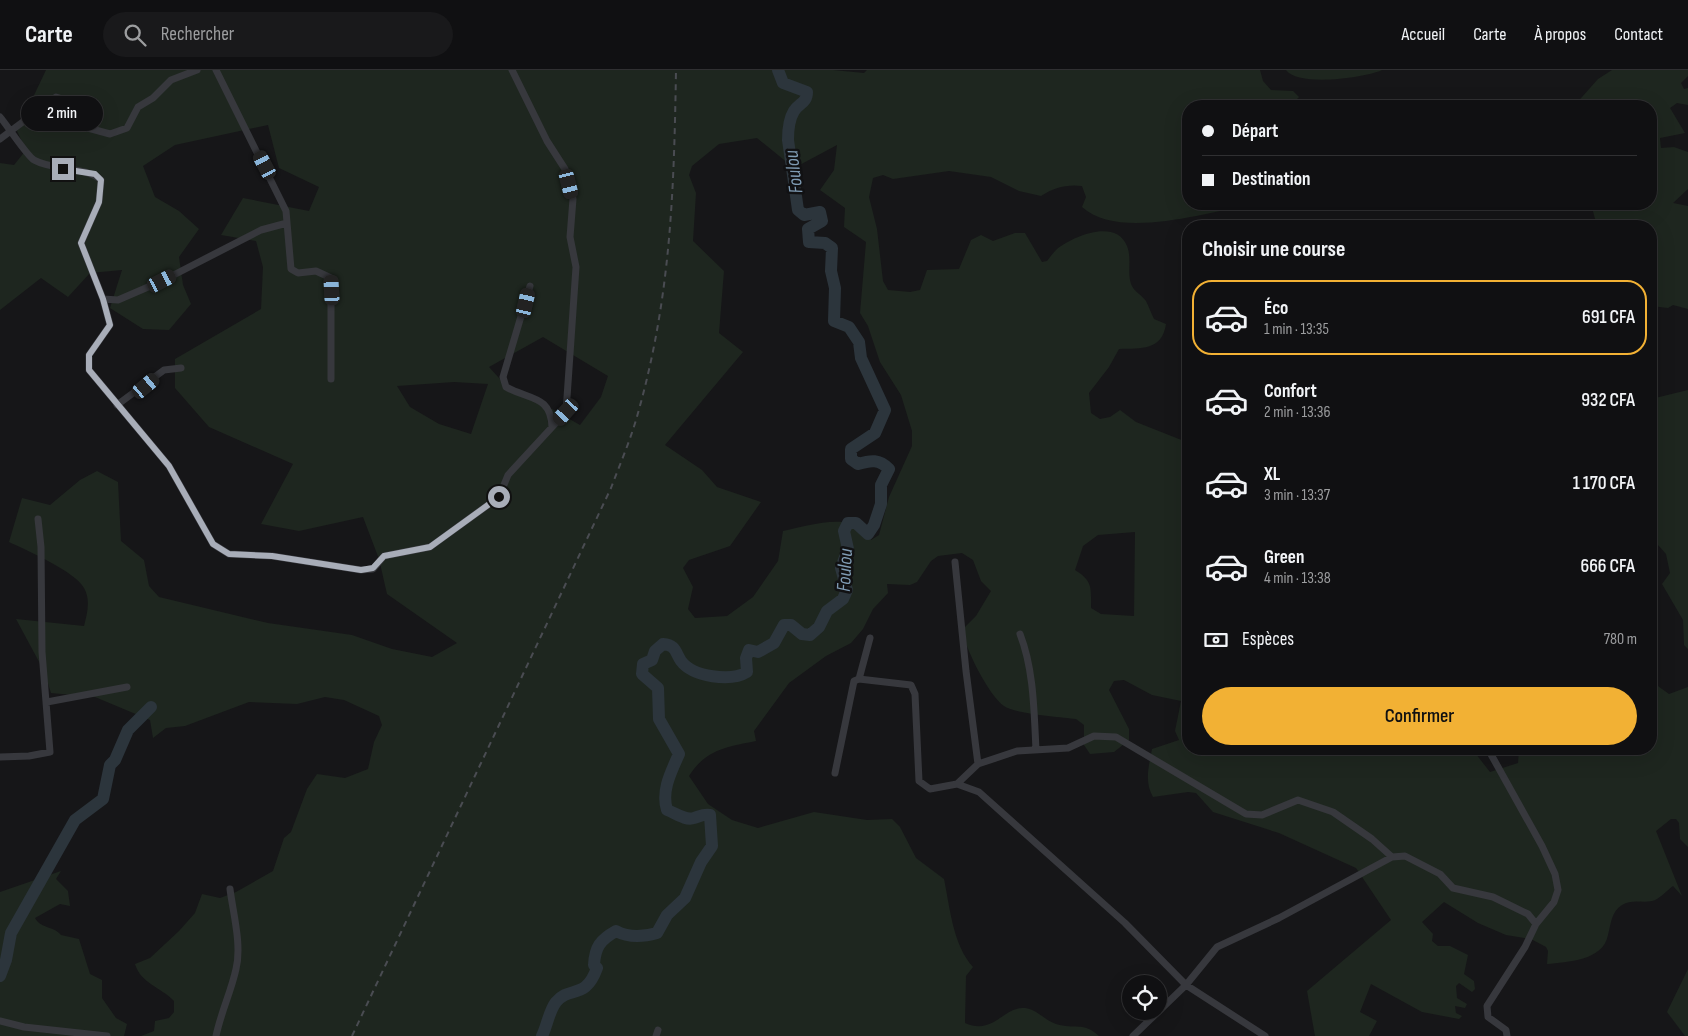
<!DOCTYPE html>
<html lang="fr">
<head>
<meta charset="utf-8">
<style>
	body { margin:0; font-family:"Sofia Sans Condensed",sans-serif; background:#19191b; color:#f1f3f6; height:100vh; display:flex; flex-direction:column; font-size:19px; white-space:nowrap }
	* { box-sizing:border-box; margin:0 }
	p { font-size:16px; color:#9c9d9f }
	.icon { flex:none; width:28px; height:28px; fill:none; stroke:currentColor; stroke-width:2; stroke-linecap:round; stroke-linejoin:round }
	.map { position:relative; flex:1; overflow:hidden }
	.drawer { position:absolute; left:1182px; top:150px; width:475px; height:535px; display:flex; flex-direction:column; background:#101012; border-radius:20px; box-shadow:0 5px 20px #0002,0 0 0 1px #303032 }
	.drawer>* { flex:none }
	.banner { position:absolute; left:1182px; top:30px; width:475px; height:110px; border-radius:20px; box-shadow:0 5px 20px #0002,0 0 0 1px #303032; display:grid; align-content:center; height:110px; padding:0 20px; background:#101012 }
	.fabs { position:absolute; left:1122px; top:905px; display:grid; gap:10px }
	.fabs a { display:grid; place-items:center; width:45px; height:45px; border-radius:50%; background:#101012; box-shadow:0 5px 20px #0002,0 0 0 1px #303032; font-size:25px }
	.end { position:absolute; width:22px; height:22px; margin:-11px; border:6px solid #a8adb8; background:#111; box-shadow:0 0 0 2px #111 }
	.from { border-radius:50% }
	.bubble { position:absolute; height:35px; border-radius:18px; background:#101012; box-shadow:0 5px 20px #0002,0 0 0 1px #303032; font-size:16px; font-weight:600; line-height:35px; text-align:center }
	.car { position:absolute; width:15px; height:30px; margin:-15px -8px; border-radius:6px; box-shadow:0 0 4px 1px #0007; background:linear-gradient(#222 24%,#8ab4d8 0 40%,#222 0 76%,#8ab4d8 0 86%,#222 0) }
	.banner b { display:flex; align-items:center; gap:18px; height:48px; font-size:19px }
	.banner b+b { border-top:1px solid #303032 }
	.banner i { width:12px; height:12px; background:#f1f3f6 }
	ul { padding:0; list-style:none }
	li { display:flex; align-items:center; gap:15px; height:75px; margin:0 10px 8px; padding:0 10px; border:2px solid transparent; border-radius:20px }
	li div { flex:1 }
	li b { display:block; font-size:19px }
	li em { font-style:normal; font-weight:600 }
	li.on { border-color:#f2b134 }
	li>.icon { width:45px; height:45px; stroke-width:1.5 }
	h2 { padding:0 20px; font-size:22px; line-height:60px }
	.pay { display:flex; align-items:center; gap:12px; height:55px; padding:0 20px; font-size:19px }
	.pay p { margin-inline-start:auto }
	.primary-button { display:flex; gap:10px; margin-top:auto; padding:10px 20px }
	.primary-button a { flex:1; height:58px; border-radius:30px; background:#f2b134; color:#111; font-size:20px; font-weight:600; line-height:58px; text-align:center }
	header { display:flex; align-items:center; gap:30px; box-sizing:border-box; height:70px; padding:0 25px; background:#101012; border-bottom:1px solid #303032 }
	header strong { font-size:24px }
	nav { display:flex; gap:28px; margin-inline-start:auto; font-size:18px }
	.search { width:350px; height:45px; background:#19191b; display:flex; align-items:center; gap:12px; box-sizing:border-box; padding:0 18px; border-radius:28px; color:#9c9d9f; font-size:19px }
	.map>svg:first-child { display:block }
</style>
</head>
<body>
<header>
<strong>Carte</strong>
<div class="search"><svg class="icon" aria-label="search" viewBox="0 0 24 24"><circle cx="10" cy="10" r="6"/><path d="M15 15l6 6"/></svg>Rechercher</div>
<nav><a>Accueil</a><a>Carte</a><a>À propos</a><a>Contact</a></nav>
</header>
<div class="map">
<svg width="1688" height="966" viewBox="0 0 1688 966">
	<rect width="100%" height="100%" fill="#161618"/>
	<path fill="#1e261f" fill-rule="evenodd" d="M46,0h787l31,3 3,-3h393l3,11 8,9 22,1 6,6 -9,9h-101v98h62l-3,1c-43,8 -130,35 -166,2l4,-10 -4,-11c-15,-2 -29,2 -41,10l-22,-5 -28,-14 -42,-6 -56,8 -10,-4 -10,3 -4,19 8,32 6,52 5,9 22,2 10,-2 7,-20 32,-1 12,-29 10,-5 12,6 22,-8h10l17,29 5,-1c3,-4 6,-8 10,-12 16,-13 59,-31 70,-3 5,12 0,26 4,38 3,8 11,11 15,17 3,6 5,12 8,18l12,5c-4,27 -25,24 -47,25l-10,18 -20,26 2,20 9,6 10,-2 10,-7 16,12 53,21v306h283l18,23 28,-9 1,-14h132v-68l18,13 19,-7v160l-8,-8 -1,-16 -3,-4h-5l-15,12 26,65 -9,-10c-6,4 -14,14 -21,15 -10,2 -21,-2 -30,4 -11,7 -11,19 -14,30 -5,26 -41,27 -61,29l1,-13 -2,-4 -15,-8 -25,-4 -28,-12 -34,-21 -22,20 11,12 -1,7 6,5h12l18,9 -4,19 10,7 1,8 -3,3 -13,-9 -3,3 1,12 10,6 -2,4 -10,-2 1,7 6,3 -3,3 -37,-7 -51,-28 -11,28 17,9 -8,15h-54l-8,-45 84,-71 -35,-52 -77,-35 -66,-21 -17,-19 -8,-1 -35,5c-9,-15 -4,-32 -1,-48l27,-9 -4,-9 6,-30 -29,-6 -28,-15 -10,1 -5,9 20,39v11l-15,12 -24,2 -6,-9v-20l-8,-6c-16,-2 -61,-5 -72,-13 -15,-10 -39,-58 -42,-76l14,-14 15,-25 -10,-10 -8,-21 -11,-7 -24,3 -7,5 -14,21 -7,3 -23,-1 1,9 -15,16 -10,20 -12,14 -25,13 -37,27 -35,48 2,10c-29,6 -50,8 -67,35l19,28 24,16 26,8 56,-16 53,8 25,-1 8,8 16,31 28,21c6,29 9,66 29,88l-7,9 -1,47c28,13 39,-17 60,-15 11,1 21,13 31,16 19,6 27,-3 43,12h-958l13,-5 1,-10 14,-3 5,-6v-11c-13,-14 -33,-17 -39,-37l15,-6 29,-27 16,-18 7,-19 18,4 16,-6 37,-21 11,-33 7,-6 16,-43 10,-15 28,4 23,-9 6,-27 8,-17 -3,-9 -35,-16 -19,-3 -28,7 -48,-2 -64,24 -19,2 -13,10 -3,-18 -55,-23 -44,-4 -7,-22 -28,-52 68,7c3,-12 7,-26 0,-38 -8,-16 -58,-38 -75,-46l13,-44 28,7 30,-25 17,-9 21,11 3,59 23,19 5,26 10,11 109,26 84,12 40,14 40,8 25,-14 -70,-49 -8,-35 -16,-42 -64,14 -38,-7 32,-60 -84,-37 -34,-39v-29l86,-50 2,-42 -7,-26 -35,-6 22,-37 66,13 10,-24 -40,-19 -11,-43 -93,20 -32,21 12,31 24,14 20,18 -20,28 4,28 8,19 -22,26 -26,-1 -33,-21 12,-38 -32,3 -22,24 -27,-19 -41,32v-147l14,2 12,-15 -9,-19zM757,68l37,30 43,-23 -3,25 -14,20 25,18 -1,19 22,15 -6,71 8,13 12,36 21,33 11,36v15l-23,51 -10,38 -8,5c-14,-31 -62,-14 -88,-9l-5,30 -25,36 -26,19 -32,2 -7,-9 5,-22 -10,-19 6,-8 41,-14 31,-44 -44,-15 -15,-17 -37,-25 78,-93 -24,-19 5,-62 -31,-30 3,-48 -7,-18 3,-9 27,-22zM543,267l65,39 -7,21 -21,28 -28,-16 -43,-20 -20,-22zM454,312l34,2 -17,50 -32,-10 -29,-17 -13,-21zM1135,462l-1,84 -33,-2 -10,-6c0,-20 2,-27 -16,-38l8,-24 15,-11z
		M1286,0h96c-17,8 -84,17 -96,0z
		M1612,0h76v6l-7,7 3,6 4,-1v17l-11,-2 -7,5 15,25 -25,5 1,10 13,-1 14,5v37l-15,14 15,3v103l-15,-4 -5,3 -17,-2v-80h-54l-6,-22h60v-98h-77l24,-27z
		M1688,320v259l-4,-4 -1,-25 -21,-36 8,-11 -4,-19 -15,-17v-138z
		M61,801l-5,8 12,12 2,15 -10,-2 -25,14c6,11 19,8 26,17l18,4 11,35 12,6v18l14,20 11,6 -3,12h-124v-144z
		M1688,899v67h-3l-18,-24z"/>
	<g fill="none" stroke-linecap="round" stroke-linejoin="round">
		<path stroke="#2c353c" stroke-width="12" d="M0,906l6,-16 5,-27 64,-113 28,-21 7,-34 5,-5 13,-30 23,-23
			M542,966c5,-10 7,-25 14,-34 14,-17 29,-1 41,-34l-3,-3c1,-18 6,-25 22,-34 13,7 27,6 41,2l10,-18 18,-17 16,-36 11,-16 -2,-31c-8,-1 -9,1 -16,3 -8,3 -19,-5 -27,-8 -6,-19 4,-38 12,-56l-20,-35 -1,-31 -16,-14 1,-10 9,-4 3,-9 8,-7c13,1 12,8 18,17 12,16 50,21 66,11l-1,-14 3,-8 9,2 16,-9 10,-18h7l11,9 8,1 9,-8 8,-16 16,-12 4,-9 -6,-22 7,-19 -4,-18 4,-8h8l12,11 6,-9 7,-21v-19l8,-16c-10,-10 -18,-9 -31,-5l-7,-5v-10l24,-16 10,-23 -24,-52 -2,-16 -10,-15 -15,-6 1,-33 -4,-17 1,-23 -7,-5 -16,-1 -1,-13 14,-8 -2,-9 -16,3 -6,-5 -10,-70c0,-9 1,-21 6,-29 5,-8 13,-8 13,-19l-24,-9 -5,-13"/>
		<path stroke="#37383d" stroke-width="7" d="M216,0l70,141 5,58 7,4 18,-2 15,7v101
			M0,47c7,8 27,39 34,43 19,11 52,6 67,20l-2,22 -18,41 22,56 7,26 -21,30v15l80,96 44,78 16,10 43,2 89,14 12,-1 11,-13 46,-9 69,-50 9,-22 58,-63 10,-145 -6,-30 3,-38 -8,-30 -18,-28 -35,-71
			M0,69l56,-42 10,3 4,16 18,12 22,6 17,-6 11,-21 15,-9 18,-18 26,-10
			M530,216l-27,91 3,10c23,13 45,8 46,40
			M103,229l15,1 44,-19 99,-51 26,-7
			M117,335l47,-35 17,-2
			M955,492l11,109 12,93
			M1020,564c14,36 14,78 16,116
			M859,609l52,6 4,9 4,87 11,8 27,-5 22,8 146,131 61,62 79,51
			M47,632l80,-15
			M1488,679l54,97 13,28 3,16 -4,12 -18,22 -11,23 -38,59 1,11 18,13 1,6
			M0,687l29,-1 21,-4 -8,-100 -1,-105 -3,-28
			M835,703l19,-92 5,-2 11,-41
			M957,714l21,-20 39,-13 51,-3 26,-12 22,1 130,77 16,1 36,-15 35,12 39,27 20,18
			M0,951l24,6 83,9
			M216,966c5,-24 15,-44 20,-67 6,-24 -3,-56 -6,-80
			M656,966l2,-6
			M1133,966l53,-51 31,-38 62,-29 113,-61 13,-1 35,18 13,14 40,9 35,17 8,10"/>
		<path stroke="#4a4c52" stroke-width="2" stroke-dasharray="6 5" stroke-linecap="butt" d="M352,966l259,-548c9,-24 20,-49 27,-75 33,-117 36,-223 38,-343"/>
	</g>
	<g fill="none" stroke-linecap="round" stroke-linejoin="round">
		<path stroke="#a8adb8" stroke-width="6" d="M63,99l32,5 6,6 -2,22 -18,41 22,56 7,26 -21,30v15l80,96 44,78 16,10 43,2 89,14 12,-2 11,-12 46,-9 69,-50"/>
	</g>
	<g text-anchor="middle" stroke-width="5" stroke-linejoin="round" paint-order="stroke">
		<g font-size="20" font-style="italic" fill="#7f9bb3" stroke="#111113">
			<text transform="translate(793 102) rotate(-97)" y="7">Foulou</text>
			<text transform="translate(844 500) rotate(-87)" y="7">Foulou</text>
		</g>
	</g>
</svg>
<div class="fabs">
<a><svg class="icon" aria-label="locate" viewBox="0 0 24 24"><circle cx="12" cy="12" r="6"/><path d="M12 2v4M12 18v4M2 12h4M18 12h4"/></svg></a>
</div>
<i class="end from" style="left:499px;top:427px"></i>
<i class="end" style="left:63px;top:99px"></i>
<div class="bubble" style="left:21px;top:26px;width:82px">2 min</div>
<i class="car" style="left:265px;top:95px;rotate:332deg"></i>
<i class="car" style="left:569px;top:114px;rotate:166deg"></i>
<i class="car" style="left:162px;top:211px;rotate:63deg"></i>
<i class="car" style="left:332px;top:220px;rotate:357deg"></i>
<i class="car" style="left:526px;top:233px;rotate:13deg"></i>
<i class="car" style="left:146px;top:316px;rotate:50deg"></i>
<i class="car" style="left:566px;top:342px;rotate:222deg"></i>
<div class="banner">
<b><i class="from"></i>Départ</b>
<b><i></i>Destination</b>
</div>
<section class="drawer">
<h2>Choisir une course</h2>
<ul>
<li class="on"><svg class="icon" aria-label="car" viewBox="0 0 24 24"><path d="M5 17H2v-5l4-1 3-4h7l3 4 3 1v5h-3M9 17h6M6 11h13"/><circle cx="7" cy="17" r="2"/><circle cx="17" cy="17" r="2"/></svg><div><b>Éco</b><p>1 min · 13:35</p></div><em>691 CFA</em></li>
<li><svg class="icon" aria-label="car" viewBox="0 0 24 24"><path d="M5 17H2v-5l4-1 3-4h7l3 4 3 1v5h-3M9 17h6M6 11h13"/><circle cx="7" cy="17" r="2"/><circle cx="17" cy="17" r="2"/></svg><div><b>Confort</b><p>2 min · 13:36</p></div><em>932 CFA</em></li>
<li><svg class="icon" aria-label="car" viewBox="0 0 24 24"><path d="M5 17H2v-5l4-1 3-4h7l3 4 3 1v5h-3M9 17h6M6 11h13"/><circle cx="7" cy="17" r="2"/><circle cx="17" cy="17" r="2"/></svg><div><b>XL</b><p>3 min · 13:37</p></div><em>1 170 CFA</em></li>
<li><svg class="icon" aria-label="car" viewBox="0 0 24 24"><path d="M5 17H2v-5l4-1 3-4h7l3 4 3 1v5h-3M9 17h6M6 11h13"/><circle cx="7" cy="17" r="2"/><circle cx="17" cy="17" r="2"/></svg><div><b>Green</b><p>4 min · 13:38</p></div><em>666 CFA</em></li>
</ul>
<div class="pay"><svg class="icon" aria-label="cash" viewBox="0 0 24 24"><path d="M3 7h18v10H3z"/><circle cx="12" cy="12" r="2"/></svg>Espèces<p>780 m</p></div>
<div class="primary-button"><a>Confirmer</a></div>
</section>
</div>
</body>
</html>
